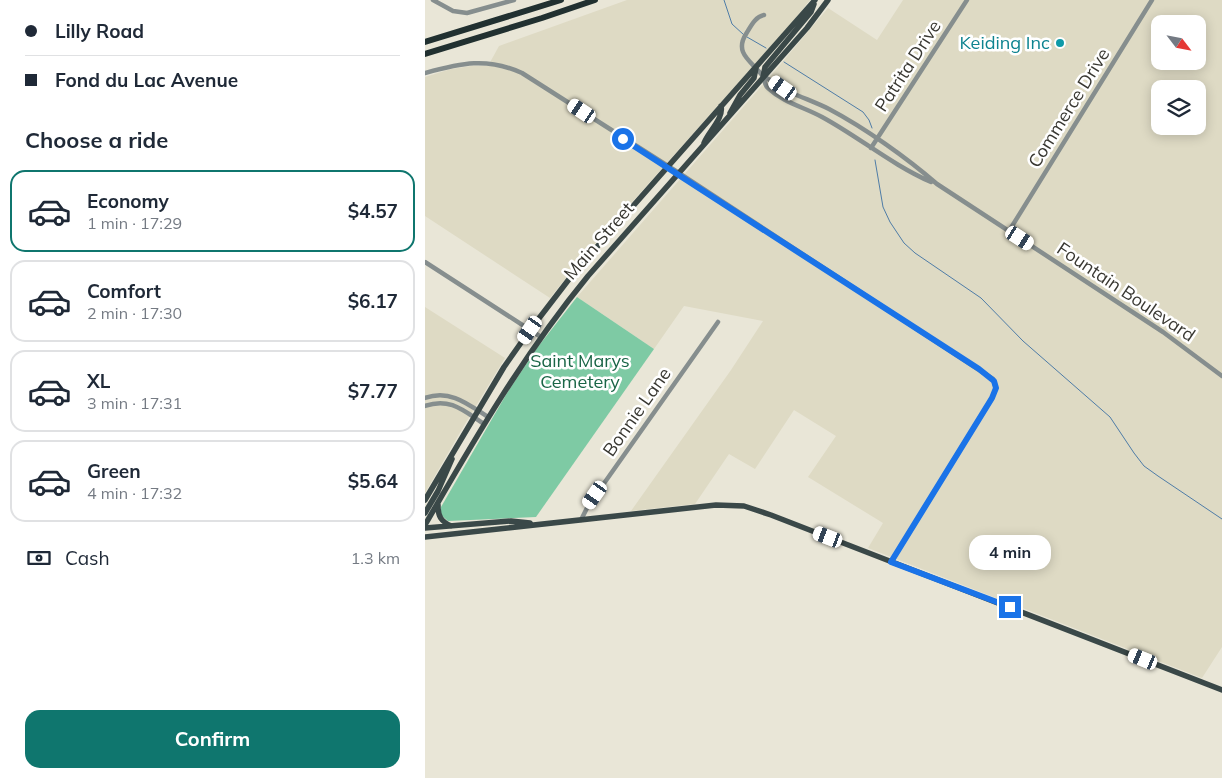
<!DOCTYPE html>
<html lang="en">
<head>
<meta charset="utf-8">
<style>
	body { margin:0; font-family:Mulish,sans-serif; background:#f2f2f3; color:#1f2937; height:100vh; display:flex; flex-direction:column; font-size:19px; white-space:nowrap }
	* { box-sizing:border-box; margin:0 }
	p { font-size:16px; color:#747a83 }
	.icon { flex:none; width:28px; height:28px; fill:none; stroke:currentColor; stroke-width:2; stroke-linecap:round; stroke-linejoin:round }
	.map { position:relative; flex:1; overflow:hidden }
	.drawer { display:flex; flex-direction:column; background:#fff; width:425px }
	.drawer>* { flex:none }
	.hud { display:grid; align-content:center; height:110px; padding:0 25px; background:#fff }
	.needle { width:32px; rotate:122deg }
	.fabs { position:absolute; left:726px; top:15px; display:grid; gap:10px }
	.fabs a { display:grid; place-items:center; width:55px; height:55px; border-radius:10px; background:#fff; box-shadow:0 2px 12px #0003; font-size:25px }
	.end { position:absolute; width:22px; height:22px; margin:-11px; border:6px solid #1a73e8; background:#fff; box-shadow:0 0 0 2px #fff }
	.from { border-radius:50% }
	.bubble { position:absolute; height:35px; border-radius:15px; background:#fff; box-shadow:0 2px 12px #0003; font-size:16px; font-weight:700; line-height:35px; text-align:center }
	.car { position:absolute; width:15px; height:30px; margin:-15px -8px; border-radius:6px; box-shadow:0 0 4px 1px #0007; background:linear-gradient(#fff 24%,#345 0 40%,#fff 0 76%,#345 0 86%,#fff 0) }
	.hud b { display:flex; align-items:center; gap:18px; height:48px; font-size:19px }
	.hud b+b { border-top:1px solid #e0e1e3 }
	.hud i { width:12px; height:12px; background:#1f2937 }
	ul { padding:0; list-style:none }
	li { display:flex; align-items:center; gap:15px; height:82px; margin:0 10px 8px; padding:0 15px; border:2px solid #e0e1e3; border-radius:15px }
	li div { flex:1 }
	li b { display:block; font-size:19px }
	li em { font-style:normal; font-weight:700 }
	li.active { border-color:#0f766e }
	li>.icon { width:45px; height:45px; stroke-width:1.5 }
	h2 { padding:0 25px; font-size:22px; line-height:60px }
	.pay { display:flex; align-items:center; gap:12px; height:55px; padding:0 25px; font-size:19px }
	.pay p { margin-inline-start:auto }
	.cta { display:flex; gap:10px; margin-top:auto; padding:10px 25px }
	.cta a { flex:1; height:58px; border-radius:15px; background:#0f766e; color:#fff; font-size:20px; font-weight:700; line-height:58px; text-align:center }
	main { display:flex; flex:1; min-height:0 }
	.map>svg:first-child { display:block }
</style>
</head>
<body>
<main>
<section class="drawer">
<div class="hud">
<b><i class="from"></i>Lilly Road</b>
<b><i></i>Fond du Lac Avenue</b>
</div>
<h2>Choose a ride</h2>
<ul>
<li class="active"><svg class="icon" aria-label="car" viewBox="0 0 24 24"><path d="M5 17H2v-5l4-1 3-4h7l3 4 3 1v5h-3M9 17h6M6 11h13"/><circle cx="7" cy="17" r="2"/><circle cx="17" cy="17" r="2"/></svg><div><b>Economy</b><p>1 min · 17:29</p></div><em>$4.57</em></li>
<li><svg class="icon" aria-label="car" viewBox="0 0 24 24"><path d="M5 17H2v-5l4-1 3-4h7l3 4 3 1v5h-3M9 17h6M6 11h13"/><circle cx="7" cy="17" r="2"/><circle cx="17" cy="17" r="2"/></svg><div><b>Comfort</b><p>2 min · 17:30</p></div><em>$6.17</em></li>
<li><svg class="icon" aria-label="car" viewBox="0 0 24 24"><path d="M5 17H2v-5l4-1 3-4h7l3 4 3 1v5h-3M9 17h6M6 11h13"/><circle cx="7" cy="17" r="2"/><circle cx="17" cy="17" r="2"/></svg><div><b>XL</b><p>3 min · 17:31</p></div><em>$7.77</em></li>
<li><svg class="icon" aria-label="car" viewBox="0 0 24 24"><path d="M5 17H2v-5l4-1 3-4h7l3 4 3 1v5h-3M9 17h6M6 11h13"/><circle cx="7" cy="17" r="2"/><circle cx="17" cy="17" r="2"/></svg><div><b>Green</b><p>4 min · 17:32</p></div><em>$5.64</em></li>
</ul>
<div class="pay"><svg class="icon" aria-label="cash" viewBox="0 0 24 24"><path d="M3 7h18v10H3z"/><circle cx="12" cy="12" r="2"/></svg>Cash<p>1.3 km</p></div>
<div class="cta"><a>Confirm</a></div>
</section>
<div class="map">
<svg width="797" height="778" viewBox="0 0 797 778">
	<rect width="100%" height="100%" fill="#e9e6d7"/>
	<path fill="#dedac4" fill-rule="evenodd" d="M202,0h183l-16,20 -217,244 -27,34 -125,-82v-139l26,-8 20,-3h17l11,-20z
		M478,0h319v647l-20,31 -334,-130 15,-25 -75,-46 28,-41 -42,-26 -39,59 -26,-15 -34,50 -64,7 100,-141 32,-49 -79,-15 -30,43 -77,-52 202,-231 49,-58 49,32zM735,24h37v37h-37zM735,89h37v37h-37z
		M0,307l80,51 -43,71 -37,64z"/>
	<path fill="#7ecaa4" d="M152,297l77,52 -118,168 -88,4 -7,-6v-8l66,-114 30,-45z"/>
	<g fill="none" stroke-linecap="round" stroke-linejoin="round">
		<path stroke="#4e7ca7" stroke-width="1" d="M299,0l8,24 12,11
			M322,37l19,11
			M359,62l79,50 6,8 3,8
			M450,160l8,47 7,15 14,21 11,10 66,45 42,43 87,76 24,36 10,13 14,10 64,43"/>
		<path stroke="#868e8e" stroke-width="4.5" d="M8,0l20,11 14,2 47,-13
			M339,15c-9,2 -13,11 -18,19 -12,19 5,27 16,41 3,4 2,10 6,13 16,15 36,19 54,29 37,20 70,48 109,65
			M0,73c36,-10 62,-16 97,0l157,100 314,206 3,9 -4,10 -101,164
			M338,77c11,3 18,11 27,15 13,6 27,11 39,17 36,19 78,49 108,75l226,148 59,44
			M446,148l96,-148
			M584,231l143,-231
			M0,262l116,75
			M0,398c25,-9 43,6 63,19
			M0,406c25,-9 39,5 59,18
			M156,520l7,-14 130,-184"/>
		<path stroke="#3a4848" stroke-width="5.5" d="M338,77l2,-10 46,-55 3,-8
			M305,113l10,-18 14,-17 2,-10
			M279,143c5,-12 20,-25 17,-37
			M0,500l79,-133 26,-37 43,-56 242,-274
			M13,505c0,12 3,16 13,21
			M0,513l13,-22 14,-32
			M0,525c50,-87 99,-171 163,-249l219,-248 21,-28
			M0,528l86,-7 19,2
			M0,537l291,-32 28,1 27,9 451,175"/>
		<path stroke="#213030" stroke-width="6" d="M0,42l136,-42
			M0,54l117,-36 53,-18"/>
	</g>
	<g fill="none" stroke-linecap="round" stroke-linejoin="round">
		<path stroke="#1a73e8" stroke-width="6" d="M198,139l288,186 68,44 15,12 2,7 -4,10 -101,164 119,45"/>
	</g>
	<circle fill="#0f9aa8" stroke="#fff" stroke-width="2" cx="635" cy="43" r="5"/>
	<g text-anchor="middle" stroke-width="5" stroke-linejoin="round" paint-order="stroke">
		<g font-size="18" fill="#0d838f" stroke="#fff" text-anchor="end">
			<text x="625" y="49">Keiding Inc</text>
		</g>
		<g font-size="18" fill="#383731" stroke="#fff">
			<text transform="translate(483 66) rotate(-57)" y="6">Patrita Drive</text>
			<text transform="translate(644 108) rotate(-58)" y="6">Commerce Drive</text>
			<text transform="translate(174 241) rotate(-49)" y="6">Main Street</text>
			<text transform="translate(701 292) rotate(34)" y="6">Fountain Boulevard</text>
			<text transform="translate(212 412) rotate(-55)" y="6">Bonnie Lane</text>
		</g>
		<g font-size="18" fill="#196546" stroke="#fff">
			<text x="155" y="367">Saint Marys<tspan x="155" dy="21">Cemetery</tspan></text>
		</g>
	</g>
</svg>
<div class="fabs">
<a><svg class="needle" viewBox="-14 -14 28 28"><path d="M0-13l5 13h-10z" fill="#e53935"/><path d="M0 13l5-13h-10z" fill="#747a83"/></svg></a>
<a><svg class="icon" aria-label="layers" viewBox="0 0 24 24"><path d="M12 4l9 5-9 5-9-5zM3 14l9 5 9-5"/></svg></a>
</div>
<i class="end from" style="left:198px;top:139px"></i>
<i class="end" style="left:585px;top:607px"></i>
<div class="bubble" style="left:544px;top:535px;width:82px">4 min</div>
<i class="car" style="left:358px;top:88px;rotate:305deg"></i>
<i class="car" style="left:157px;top:111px;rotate:304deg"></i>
<i class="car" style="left:595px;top:238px;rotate:123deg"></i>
<i class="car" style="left:105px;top:330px;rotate:215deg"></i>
<i class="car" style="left:170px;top:495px;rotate:215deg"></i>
<i class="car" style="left:403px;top:537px;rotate:291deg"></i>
<i class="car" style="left:718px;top:659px;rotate:292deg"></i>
</div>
</main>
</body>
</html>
